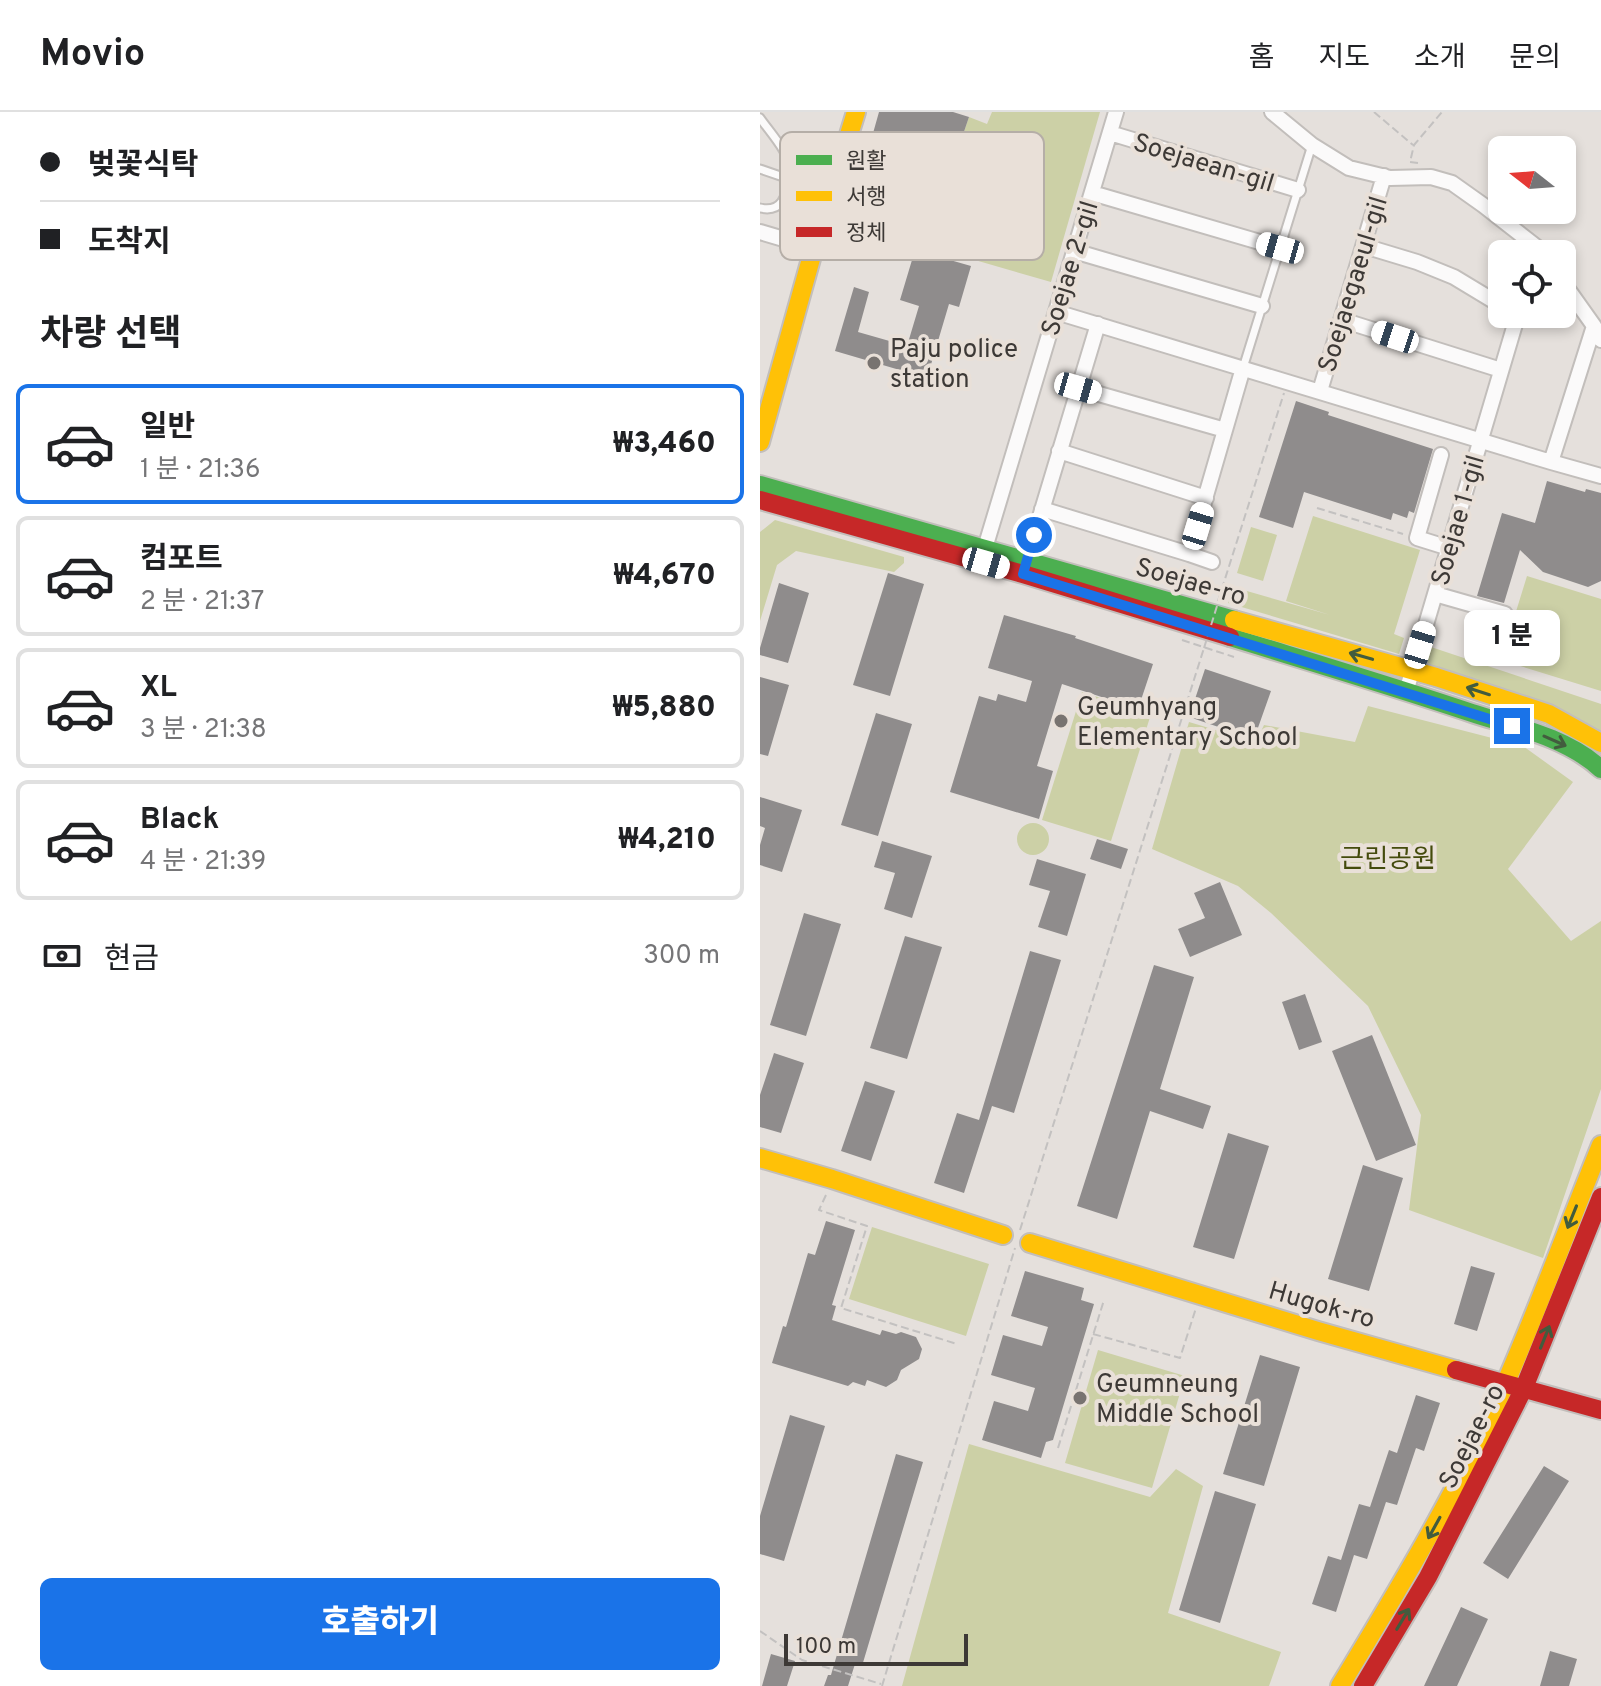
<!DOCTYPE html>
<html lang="ko">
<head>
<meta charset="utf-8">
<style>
	body { margin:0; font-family:Overpass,"Noto Sans KR",sans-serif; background:#f6f6f6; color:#202124; height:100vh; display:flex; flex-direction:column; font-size:30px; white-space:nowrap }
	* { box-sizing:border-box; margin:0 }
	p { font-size:26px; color:#757577 }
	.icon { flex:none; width:44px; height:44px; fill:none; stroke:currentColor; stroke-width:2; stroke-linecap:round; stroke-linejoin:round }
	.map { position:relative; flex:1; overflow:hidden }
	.sheet { display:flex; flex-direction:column; background:#fff; width:760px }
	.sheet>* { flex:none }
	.banner { display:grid; align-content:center; height:176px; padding:0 40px; background:#fff }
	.needle { width:52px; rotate:287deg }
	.buttons { position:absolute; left:728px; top:24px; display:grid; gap:16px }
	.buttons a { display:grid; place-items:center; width:88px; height:88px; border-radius:12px; background:#fff; box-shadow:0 4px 12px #0003; font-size:40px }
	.scale { position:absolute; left:24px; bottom:20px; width:184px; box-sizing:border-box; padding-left:8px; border:4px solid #3d3936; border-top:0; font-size:22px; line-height:28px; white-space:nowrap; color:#3d3936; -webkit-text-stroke:6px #e9e0d8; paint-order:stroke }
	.end { position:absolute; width:36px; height:36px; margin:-18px; border:10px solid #1a73e8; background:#fff; box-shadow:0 0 0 4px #fff }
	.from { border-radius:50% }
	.bubble { position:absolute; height:56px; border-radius:12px; background:#fff; box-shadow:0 4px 12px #0003; font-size:26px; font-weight:800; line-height:56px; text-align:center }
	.car { position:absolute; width:24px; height:48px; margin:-24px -12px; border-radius:10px; box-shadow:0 0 6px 2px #0007; background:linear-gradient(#fff 24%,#345 0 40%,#fff 0 76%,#345 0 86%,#fff 0) }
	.banner b { display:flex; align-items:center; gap:28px; height:76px; font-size:30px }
	.banner b+b { border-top:2px solid #e0e0e0 }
	.banner i { width:20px; height:20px; background:#202124 }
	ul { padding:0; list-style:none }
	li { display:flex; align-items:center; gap:24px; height:120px; margin:0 16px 12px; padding:0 24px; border:4px solid #e0e0e0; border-radius:12px }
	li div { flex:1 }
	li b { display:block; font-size:30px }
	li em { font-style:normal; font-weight:800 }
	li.active { border-color:#1a73e8 }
	li>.icon { width:72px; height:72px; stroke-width:1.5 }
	h2 { padding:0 40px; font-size:36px; line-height:96px }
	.pay { display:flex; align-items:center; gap:20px; height:88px; padding:0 40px; font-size:30px }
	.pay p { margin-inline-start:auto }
	.action { display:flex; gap:16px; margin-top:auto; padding:16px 40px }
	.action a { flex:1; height:92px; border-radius:12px; background:#1a73e8; color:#fff; font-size:32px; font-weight:800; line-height:92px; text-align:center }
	header { display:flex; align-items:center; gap:48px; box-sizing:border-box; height:112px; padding:0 40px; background:#fff; border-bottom:2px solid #e0e0e0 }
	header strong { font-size:38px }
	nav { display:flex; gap:44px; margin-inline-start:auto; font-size:28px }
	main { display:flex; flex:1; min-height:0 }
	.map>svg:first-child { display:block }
</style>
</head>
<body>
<header>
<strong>Movio</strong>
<nav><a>홈</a><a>지도</a><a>소개</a><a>문의</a></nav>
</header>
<main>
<section class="sheet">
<div class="banner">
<b><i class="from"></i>벚꽃식탁</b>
<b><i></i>도착지</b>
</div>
<h2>차량 선택</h2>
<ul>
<li class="active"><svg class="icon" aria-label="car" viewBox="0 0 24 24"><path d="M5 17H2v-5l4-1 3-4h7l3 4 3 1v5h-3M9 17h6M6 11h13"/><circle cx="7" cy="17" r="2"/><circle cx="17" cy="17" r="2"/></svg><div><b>일반</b><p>1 분 · 21:36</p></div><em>₩3,460</em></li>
<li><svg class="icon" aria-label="car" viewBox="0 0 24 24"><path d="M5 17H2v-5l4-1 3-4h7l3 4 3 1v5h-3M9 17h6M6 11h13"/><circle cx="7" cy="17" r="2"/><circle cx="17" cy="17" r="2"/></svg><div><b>컴포트</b><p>2 분 · 21:37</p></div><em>₩4,670</em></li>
<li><svg class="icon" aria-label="car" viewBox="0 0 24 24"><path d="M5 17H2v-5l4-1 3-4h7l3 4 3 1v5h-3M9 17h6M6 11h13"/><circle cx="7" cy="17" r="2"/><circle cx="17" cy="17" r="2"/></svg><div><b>XL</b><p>3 분 · 21:38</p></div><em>₩5,880</em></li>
<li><svg class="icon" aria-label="car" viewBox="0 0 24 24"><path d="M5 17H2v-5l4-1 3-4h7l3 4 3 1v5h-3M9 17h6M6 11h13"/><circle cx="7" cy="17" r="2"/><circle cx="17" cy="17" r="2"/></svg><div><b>Black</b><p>4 분 · 21:39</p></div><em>₩4,210</em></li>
</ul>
<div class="pay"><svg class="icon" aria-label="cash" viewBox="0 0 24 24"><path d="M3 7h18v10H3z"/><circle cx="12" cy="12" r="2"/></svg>현금<p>300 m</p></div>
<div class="action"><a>호출하기</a></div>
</section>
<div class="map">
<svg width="841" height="1574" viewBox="0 0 841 1574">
	<rect width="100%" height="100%" fill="#e5e0dc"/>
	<path fill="#ccd0a6" d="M232,0h108l-49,170 -204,-59 8,-26 65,19 18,-8 31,-91 18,7z
		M553,404l107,34 -26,84 10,4 -5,16 -171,-51 5,-16 97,28 -44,-14z
		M15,408l129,37v6l-10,9 -98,-21 -19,14 -17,56v-89z
		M491,415l26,8 -14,46 -26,-8z
		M767,464l74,23v92l-100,-31z
		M671,535l170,57v30l-65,-34 -105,-34 -4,-4z
		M322,580l69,22 -40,127 -69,-21z
		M608,594l155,40 50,36 -65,87 63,72 30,-20v168l-58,169 -134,-48 12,-95 -53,-109 -97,-93 -33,-27 -86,-37 37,-127 67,20 8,-17 91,17z
		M257 727a16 16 0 1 1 32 0a16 16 0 1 1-32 0Z
		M112,1115l117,37 -23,72 -117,-37z
		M338,1238l87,26 -33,112 -87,-25z
		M209,1332l181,53 26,-28 27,17 -35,127 113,39 -12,34h-367z"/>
	<path fill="#8f8c8c" d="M119,0h74l16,5 -31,91 -17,8 -66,-19z
		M155,138l56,16 -12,41 -10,-3 -22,74 -92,-27 19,-64 15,5 -11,40 49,14 12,-40 -19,-6z
		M536,289l33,11 -1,3 105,34 -19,64 -5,-2 -2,7 -14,-5 -2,7 -87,-28 -11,36 -34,-11z
		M787,369l38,11 1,-3 15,4v88l-13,6 -45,-15 -23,-22 -16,53 -27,-7 25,-83 33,10z
		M128,461l36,11 -34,112 -37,-11z
		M19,471l30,10 -21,70 -28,-8v-7z
		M244,503l72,21 -1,2 78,26 -15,45 -76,-25 -25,82 16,5 -14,48 -89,-27 29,-96 17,5 2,-7 28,8 6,-21 -44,-13z
		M445,557l66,22 -17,48 -65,-22z
		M0,565l29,8 -21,71 -8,-2z
		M116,601l36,11 -34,112 -37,-11z
		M0,685l42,13 -20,62 -22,-7v-20l5,-17 -5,-2z
		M337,727l31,10 -7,20 -31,-10z
		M122,729l50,15 -20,62 -28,-9 11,-36 -21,-6z
		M277,747l49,15 -19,62 -29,-9 12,-36 -21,-6z
		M460,770l22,53 -52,22 -12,-28 27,-11 -11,-25z
		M44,801l37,11 -35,112 -36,-11z
		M145,824l37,11 -35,112 -37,-11z
		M270,839l31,9 -47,153 -22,-7 -28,87 -30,-10 23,-70 22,7z
		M394,853l40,12 -34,112 51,17 -8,23 -53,-18 -33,108 -40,-13z
		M545,882l17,48 -23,8 -17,-48z
		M612,923l44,110 -40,16 -44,-110z
		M14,941l30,10 -23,70 -21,-6v-32z
		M105,969l30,10 -24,70 -30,-10z
		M468,1021l41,13 -35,113 -41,-12z
		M603,1053l40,13 -34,113 -41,-12z
		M66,1109l29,9 -23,75 4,1 -4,14 48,15 2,-5 14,4 5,-2 15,5 6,12 -3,10 -18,11 -4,10 -11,7 -19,-7 -2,6 -12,-4 -5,4 -76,-23 11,-37 3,1 22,-74 7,2z
		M711,1154l24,7 -18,58 -23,-7z
		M265,1159l59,17 -3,12 13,4 -41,136 -7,2 -5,16 -59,-18 12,-39 34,10 7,-23 -44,-13 12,-40 39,11 6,-19 -37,-11z
		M500,1243l40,12 -36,119 -41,-12z
		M656,1283l24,8 -16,48 -8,-3 -19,57 -11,-3 -19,57 -13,-4 -18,57 -24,-8 16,-48 13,4 18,-56 11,3 19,-57 8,3z
		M30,1303l35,11 -41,135 -24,-7v-38z
		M136,1342l27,8 -61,204 -7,-2 -7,22h-24l4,-11h3z
		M784,1354l25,15 -61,98 -25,-16z
		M455,1379l41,13 -36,119 -41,-13z
		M701,1495l27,12 -31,67h-33z
		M790,1539l27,8 -8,27h-29z
		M11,1542l24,7 -8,25h-25z"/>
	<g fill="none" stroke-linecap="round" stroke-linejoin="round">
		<g stroke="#c2bebb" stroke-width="11">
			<path id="lane" d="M0,6c12,17 29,34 32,56
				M0,57l29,10 3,-5 39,11
				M0,96c22,5 26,-12 29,-29
				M483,256l69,-223"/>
		</g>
		<g stroke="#c2bebb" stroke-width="18">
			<path id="street" d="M512,0l40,33 37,23 41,10 41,-1 21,6 31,22 55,43 4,6
				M350,21l188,57
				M332,81l188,55
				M0,120l54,16
				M604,134l53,16 37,15 48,29
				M314,139l188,55
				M802,169l32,45 7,14
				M296,200l495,150 50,14
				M582,208l159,50
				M318,276l147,42
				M560,279l64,-215
				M299,339l147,47
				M681,343l-24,83 32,10
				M791,350l43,-136
				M282,397l147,45 54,-186
				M429,442l23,8
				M222,446l134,-446
				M264,458l74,-246
				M675,482l70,20
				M646,580l112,-378"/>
		</g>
		<g stroke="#c2bebb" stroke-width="22">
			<path id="fast" d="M0,373l474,135
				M470,525c81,25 162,49 242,76 44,14 94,24 129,56"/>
		</g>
		<g stroke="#c2bebb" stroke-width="22">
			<path id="slow" d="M0,330l54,-194 42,-136
				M474,508l202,57 113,37 52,29
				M0,1046l72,21 171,56
				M270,1131l288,88 138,39
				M580,1574c60,-99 120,-198 166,-304 34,-78 63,-158 95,-237"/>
		</g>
		<g stroke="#c2bebb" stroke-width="22">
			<path id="jam" d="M0,388l263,74 207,63
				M696,1258l145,40
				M603,1574l65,-109 96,-189 77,-191"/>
		</g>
		<path stroke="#c3c1c0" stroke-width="2" stroke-dasharray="8 4" stroke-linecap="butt" d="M614,0l39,33
			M658,51l-8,-1 4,-17 28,-33
			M557,396l86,26
			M458,489l66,-208
			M422,528l52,17
			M66,1083l-7,15 48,16 -26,82 116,36
			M260,1118l184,-582
			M333,1222l87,24 16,-50
			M298,1336l46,-148
			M0,1519l42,29 79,24
			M122,1574l133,-438"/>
		<use href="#lane" stroke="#fbfafa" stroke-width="7"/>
		<use href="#street" stroke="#fbfafa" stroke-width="14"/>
		<use href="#fast" stroke="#4caf50" stroke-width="18"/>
		<use href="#slow" stroke="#ffc107" stroke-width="18"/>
		<use href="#jam" stroke="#c62828" stroke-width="18"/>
		<path stroke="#c3c1c0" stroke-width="2" stroke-dasharray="8 4" stroke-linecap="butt" d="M444,536l13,-42"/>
	</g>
	<defs><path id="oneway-shaft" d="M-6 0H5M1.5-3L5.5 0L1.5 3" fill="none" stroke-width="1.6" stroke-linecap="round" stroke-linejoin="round" transform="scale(2)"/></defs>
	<g stroke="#425c3e">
		<use href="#oneway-shaft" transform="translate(601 544) rotate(-164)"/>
		<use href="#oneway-shaft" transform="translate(718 579) rotate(-162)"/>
		<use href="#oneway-shaft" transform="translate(795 629) rotate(24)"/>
		<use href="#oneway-shaft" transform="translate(812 1105) rotate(112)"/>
		<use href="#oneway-shaft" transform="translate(785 1225) rotate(-68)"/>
		<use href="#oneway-shaft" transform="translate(674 1416) rotate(119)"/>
		<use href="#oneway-shaft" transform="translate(643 1507) rotate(-59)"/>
	</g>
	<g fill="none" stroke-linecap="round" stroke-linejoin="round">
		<path stroke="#1a73e8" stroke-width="10" d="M274,423l-11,39 489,152"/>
	</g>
	<g fill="#787370" stroke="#e9e0d8" stroke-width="3">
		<circle cx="114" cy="251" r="8"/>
		<circle cx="301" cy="609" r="8"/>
		<circle cx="320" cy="1286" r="8"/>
	</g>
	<g text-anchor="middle" stroke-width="8" stroke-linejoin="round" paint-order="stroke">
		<g font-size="26" fill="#3d3936" stroke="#e9e0d8">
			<text transform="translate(444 50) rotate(17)" y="9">Soejaean-gil</text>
			<text transform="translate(309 156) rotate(-73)" y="9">Soejae 2-gil</text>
			<text transform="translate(592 172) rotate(-73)" y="9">Soejaegaeul-gil</text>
			<text transform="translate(697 408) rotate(-74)" y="9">Soejae 1-gil</text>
			<text transform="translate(431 469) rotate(16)" y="9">Soejae-ro</text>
			<text transform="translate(562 1192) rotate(16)" y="9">Hugok-ro</text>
			<text transform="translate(711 1324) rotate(-63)" y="9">Soejae-ro</text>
		</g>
		<g font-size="26" fill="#3d3936" stroke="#e9e0d8" text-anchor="start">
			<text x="130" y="245">Paju police<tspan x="130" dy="30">station</tspan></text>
			<text x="317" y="603">Geumhyang<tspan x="317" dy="30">Elementary School</tspan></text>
			<text x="336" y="1280">Geumneung<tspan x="336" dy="30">Middle School</tspan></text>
		</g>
		<g font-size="26" fill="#444b0d" stroke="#e9e0d8">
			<text x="628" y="755">근린공원</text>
		</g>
	</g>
	<rect x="20" y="20" width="264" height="128" rx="12" fill="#e9e0d8" stroke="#b5aea7" stroke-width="2"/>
	<rect x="36" y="43" width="36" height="10" fill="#4caf50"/>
	<rect x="36" y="79" width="36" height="10" fill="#ffc107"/>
	<rect x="36" y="115" width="36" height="10" fill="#c62828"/>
	<g font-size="22" fill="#3d3936">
		<text x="86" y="56">원활</text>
		<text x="86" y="92">서행</text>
		<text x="86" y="128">정체</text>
	</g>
</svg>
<div class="buttons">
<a><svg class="needle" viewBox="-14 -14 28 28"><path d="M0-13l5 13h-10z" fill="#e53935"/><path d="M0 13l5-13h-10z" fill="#757577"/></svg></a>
<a><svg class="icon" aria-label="locate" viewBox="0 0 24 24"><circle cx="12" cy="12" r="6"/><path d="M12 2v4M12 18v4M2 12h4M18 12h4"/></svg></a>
</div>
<div class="scale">100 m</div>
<i class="end from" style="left:274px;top:423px"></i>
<i class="end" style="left:752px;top:614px"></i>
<div class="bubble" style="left:704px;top:498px;width:96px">1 분</div>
<i class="car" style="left:520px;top:136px;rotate:286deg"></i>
<i class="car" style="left:635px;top:225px;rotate:288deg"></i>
<i class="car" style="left:318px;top:276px;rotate:106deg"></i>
<i class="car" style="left:438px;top:414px;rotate:17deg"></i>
<i class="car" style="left:226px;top:451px;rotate:106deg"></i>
<i class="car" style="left:660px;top:533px;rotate:17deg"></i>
</div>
</main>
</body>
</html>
